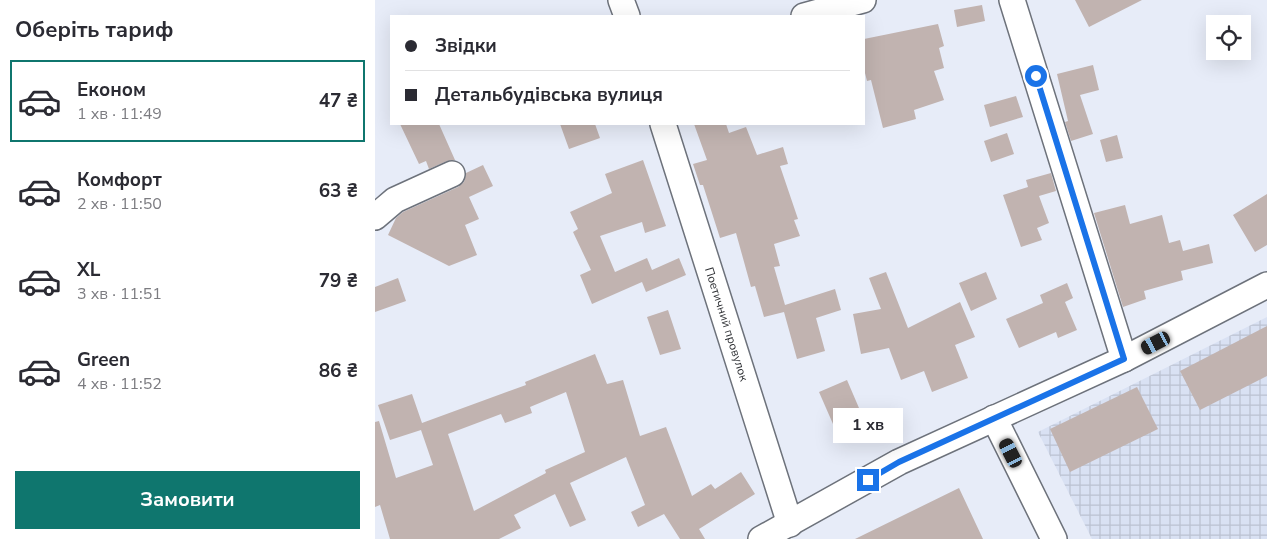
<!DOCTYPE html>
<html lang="uk">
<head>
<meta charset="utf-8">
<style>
	body { margin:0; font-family:"Nunito Sans",sans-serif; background:#f2f2f3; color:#2b2b33; height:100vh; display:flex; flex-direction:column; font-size:19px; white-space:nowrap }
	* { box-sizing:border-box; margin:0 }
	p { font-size:16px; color:#7c7c81 }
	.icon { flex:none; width:28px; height:28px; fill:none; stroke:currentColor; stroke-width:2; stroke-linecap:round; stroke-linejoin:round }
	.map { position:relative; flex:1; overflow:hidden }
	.side { display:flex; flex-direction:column; background:#fff; width:375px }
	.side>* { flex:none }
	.guide { position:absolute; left:15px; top:15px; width:475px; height:110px; border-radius:0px; box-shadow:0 5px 20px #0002; display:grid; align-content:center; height:110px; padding:0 15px; background:#fff }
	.controls { position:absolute; left:831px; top:15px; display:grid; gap:10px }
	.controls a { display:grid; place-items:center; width:45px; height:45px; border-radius:0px; background:#fff; box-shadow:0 5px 20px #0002; font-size:25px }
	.end { position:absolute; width:22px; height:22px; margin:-11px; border:6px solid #1a73e8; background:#fff; box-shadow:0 0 0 2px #fff }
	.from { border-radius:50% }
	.bubble { position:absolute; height:35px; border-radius:0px; background:#fff; box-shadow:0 5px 20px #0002; font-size:16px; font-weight:700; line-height:35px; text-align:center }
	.car { position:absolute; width:15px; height:30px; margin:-15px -8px; border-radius:6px; box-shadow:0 0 4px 1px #0007; background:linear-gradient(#222 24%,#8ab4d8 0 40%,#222 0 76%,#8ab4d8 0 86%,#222 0) }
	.guide b { display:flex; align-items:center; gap:18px; height:48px; font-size:19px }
	.guide b+b { border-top:1px solid #e1e1e2 }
	.guide i { width:12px; height:12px; background:#2b2b33 }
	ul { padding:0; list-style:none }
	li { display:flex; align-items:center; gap:15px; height:82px; margin:0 10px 8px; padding:0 5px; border:2px solid transparent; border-radius:0px }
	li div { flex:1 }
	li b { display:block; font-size:19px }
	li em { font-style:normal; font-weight:700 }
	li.active { border-color:#0f766e }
	li>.icon { width:45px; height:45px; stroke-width:1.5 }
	h2 { padding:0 15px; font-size:22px; line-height:60px }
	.action { display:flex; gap:10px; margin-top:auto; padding:10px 15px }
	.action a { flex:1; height:58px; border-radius:0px; background:#0f766e; color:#fff; font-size:20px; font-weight:700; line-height:58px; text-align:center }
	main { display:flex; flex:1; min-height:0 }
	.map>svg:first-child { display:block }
</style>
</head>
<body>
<main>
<section class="side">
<h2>Оберіть тариф</h2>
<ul>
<li class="active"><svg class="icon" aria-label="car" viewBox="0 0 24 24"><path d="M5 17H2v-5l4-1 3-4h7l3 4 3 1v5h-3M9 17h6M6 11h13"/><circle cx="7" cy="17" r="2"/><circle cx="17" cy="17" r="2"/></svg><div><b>Економ</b><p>1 хв · 11:49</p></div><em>47 ₴</em></li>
<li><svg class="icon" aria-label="car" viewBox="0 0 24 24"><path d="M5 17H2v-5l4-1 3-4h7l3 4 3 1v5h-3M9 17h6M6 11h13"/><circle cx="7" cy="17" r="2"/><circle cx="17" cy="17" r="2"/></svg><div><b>Комфорт</b><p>2 хв · 11:50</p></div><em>63 ₴</em></li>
<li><svg class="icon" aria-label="car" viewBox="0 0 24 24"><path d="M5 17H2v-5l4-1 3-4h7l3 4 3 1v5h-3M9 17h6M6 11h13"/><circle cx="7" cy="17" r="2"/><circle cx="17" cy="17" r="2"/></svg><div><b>XL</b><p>3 хв · 11:51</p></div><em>79 ₴</em></li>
<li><svg class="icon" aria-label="car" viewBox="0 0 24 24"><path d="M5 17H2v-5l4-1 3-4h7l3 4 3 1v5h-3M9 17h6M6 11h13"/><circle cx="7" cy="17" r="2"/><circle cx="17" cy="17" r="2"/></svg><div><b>Green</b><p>4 хв · 11:52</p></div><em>86 ₴</em></li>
</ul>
<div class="action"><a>Замовити</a></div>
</section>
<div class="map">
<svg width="892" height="539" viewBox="0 0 892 539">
	<defs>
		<pattern id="industrial-grid" width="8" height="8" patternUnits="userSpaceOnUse" patternTransform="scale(1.25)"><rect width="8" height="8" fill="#d9e1f3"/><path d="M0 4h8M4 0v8" fill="none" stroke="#bbc1d1"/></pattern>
	</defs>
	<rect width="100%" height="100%" fill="#e7ecf8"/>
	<path fill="url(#industrial-grid)" d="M892,317v222h-175l-54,-107z"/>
	<path fill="#c1b3b0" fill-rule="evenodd" d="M700,0h67l-53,27z
		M607,5l3,16 -28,6 -3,-17z
		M563,24l6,22 -5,2 5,20 -10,3 10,29 -30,10 2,9 -33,9 -12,-48 -4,1 -3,-12v-30z
		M718,65l6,25 -19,5 13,39 -22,7 -6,-19 3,-1 -11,-47z
		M641,96l7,21 -33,10 -6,-22z
		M25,124h39l16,36 -8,1 -18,8 -3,-8 -7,3z
		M185,124h35l5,14 -31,11z
		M319,124h32l3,9 17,-6 11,28 26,-8 5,17 -8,2 18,53 -4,1 6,16 -26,8 6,22 -6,1 11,38 50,-16 6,21 -25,8 9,33 -28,8 -13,-47 -20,5 -9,-31 -4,1 -15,-54 -16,5 -17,-53h-3l-7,-21 14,-4z
		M632,133l7,21 -23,8 -7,-21z
		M742,135l6,23 -17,4 -6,-22z
		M268,160l23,66 -21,7 -3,-11 -42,14 15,36 32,-14 5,12 27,-12 7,17 -40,17 -4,-10 -50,22 -12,-29 11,-5 -18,-38 5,-3 -8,-17 42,-19 -7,-19z
		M108,165l10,21 -24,11 10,22 -14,6 12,30 -28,11 -61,-31 8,-17 7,-6 55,-25 6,-5 2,-9z
		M676,173l5,18 -17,5 10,27 -12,5 5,12 -21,7 -18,-52 25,-8 -2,-7z
		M892,194v51l-12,7 -22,-37z
		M750,205l5,19 32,-9 7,28 11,-3 3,11 26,-7 4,19 -32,8 2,9 -39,11 2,8 -23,8 -29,-94z
		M511,272l22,56 52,-26 15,35 -20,8 13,33 -36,14 -8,-21 -23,9 -12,-32 -28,6 -8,-40 28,-5 -12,-31z
		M611,272l11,27 -26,12 -12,-28z
		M23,278l8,23 -31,11v-25z
		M692,283l6,15 -8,4 12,28 -19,8 -2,-6 -37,16 -13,-29 37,-16 -3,-8z
		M293,310l13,39 -21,6 -13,-38z
		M892,326v50l-67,34 -20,-39z
		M220,354l12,30 16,-4 17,56 26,-9 26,69 19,-12 4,5 26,-17 14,22 -56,35 6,10h-25l-16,-25 -26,13 -7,-15 14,-7 -19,-48 -56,26 16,37 -16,7 -15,-33 -41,21 7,13 -22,11h-109l-10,-34 -5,2v-85l4,-1 17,57 37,-13 -12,-35 -31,10 -12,-35 34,-11 10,29 104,-38 -1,-3zM191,392l19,60 -40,18 1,3 -72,38 -26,-77 53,-20 4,9 27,-10 -2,-6z
		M472,380l18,42 -17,7 -5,-10 -10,5 -14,-32z
		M762,387l21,42 -88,43 -20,-43z
		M584,488l24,51h-128z"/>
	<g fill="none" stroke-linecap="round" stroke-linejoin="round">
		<g stroke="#6d727b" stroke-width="28">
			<g id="minor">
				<path d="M246,0l6,16"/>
				<path d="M637,0l112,359"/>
				<path d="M429,16l59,-16"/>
				<path id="s1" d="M288,124l127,400"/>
				<path d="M0,217l20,-17 57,-26"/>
				<path d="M619,418l60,121"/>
				<path d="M386,539l138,-77 225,-103 143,-74"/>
			</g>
		</g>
		<use href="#minor" stroke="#fff" stroke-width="25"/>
	</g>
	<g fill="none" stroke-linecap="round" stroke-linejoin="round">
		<path stroke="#1a73e8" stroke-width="6" d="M493,480l31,-18 225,-103 -88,-283"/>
	</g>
	<g text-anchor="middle" stroke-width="5" stroke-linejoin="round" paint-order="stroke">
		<g font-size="12" fill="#2e3034" stroke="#fff">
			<text dy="4" stroke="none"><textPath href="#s1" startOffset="210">Поетичний провулок</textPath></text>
		</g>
	</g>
</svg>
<div class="controls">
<a><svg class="icon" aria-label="locate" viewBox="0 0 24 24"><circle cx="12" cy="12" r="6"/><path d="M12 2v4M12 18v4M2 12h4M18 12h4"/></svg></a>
</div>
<i class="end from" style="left:661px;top:76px"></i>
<i class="end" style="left:493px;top:480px"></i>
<div class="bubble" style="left:458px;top:408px;width:70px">1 хв</div>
<i class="car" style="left:781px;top:343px;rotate:243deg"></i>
<i class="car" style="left:636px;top:453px;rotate:333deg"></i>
<div class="guide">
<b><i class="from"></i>Звідки</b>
<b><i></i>Детальбудівська вулиця</b>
</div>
</div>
</main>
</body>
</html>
